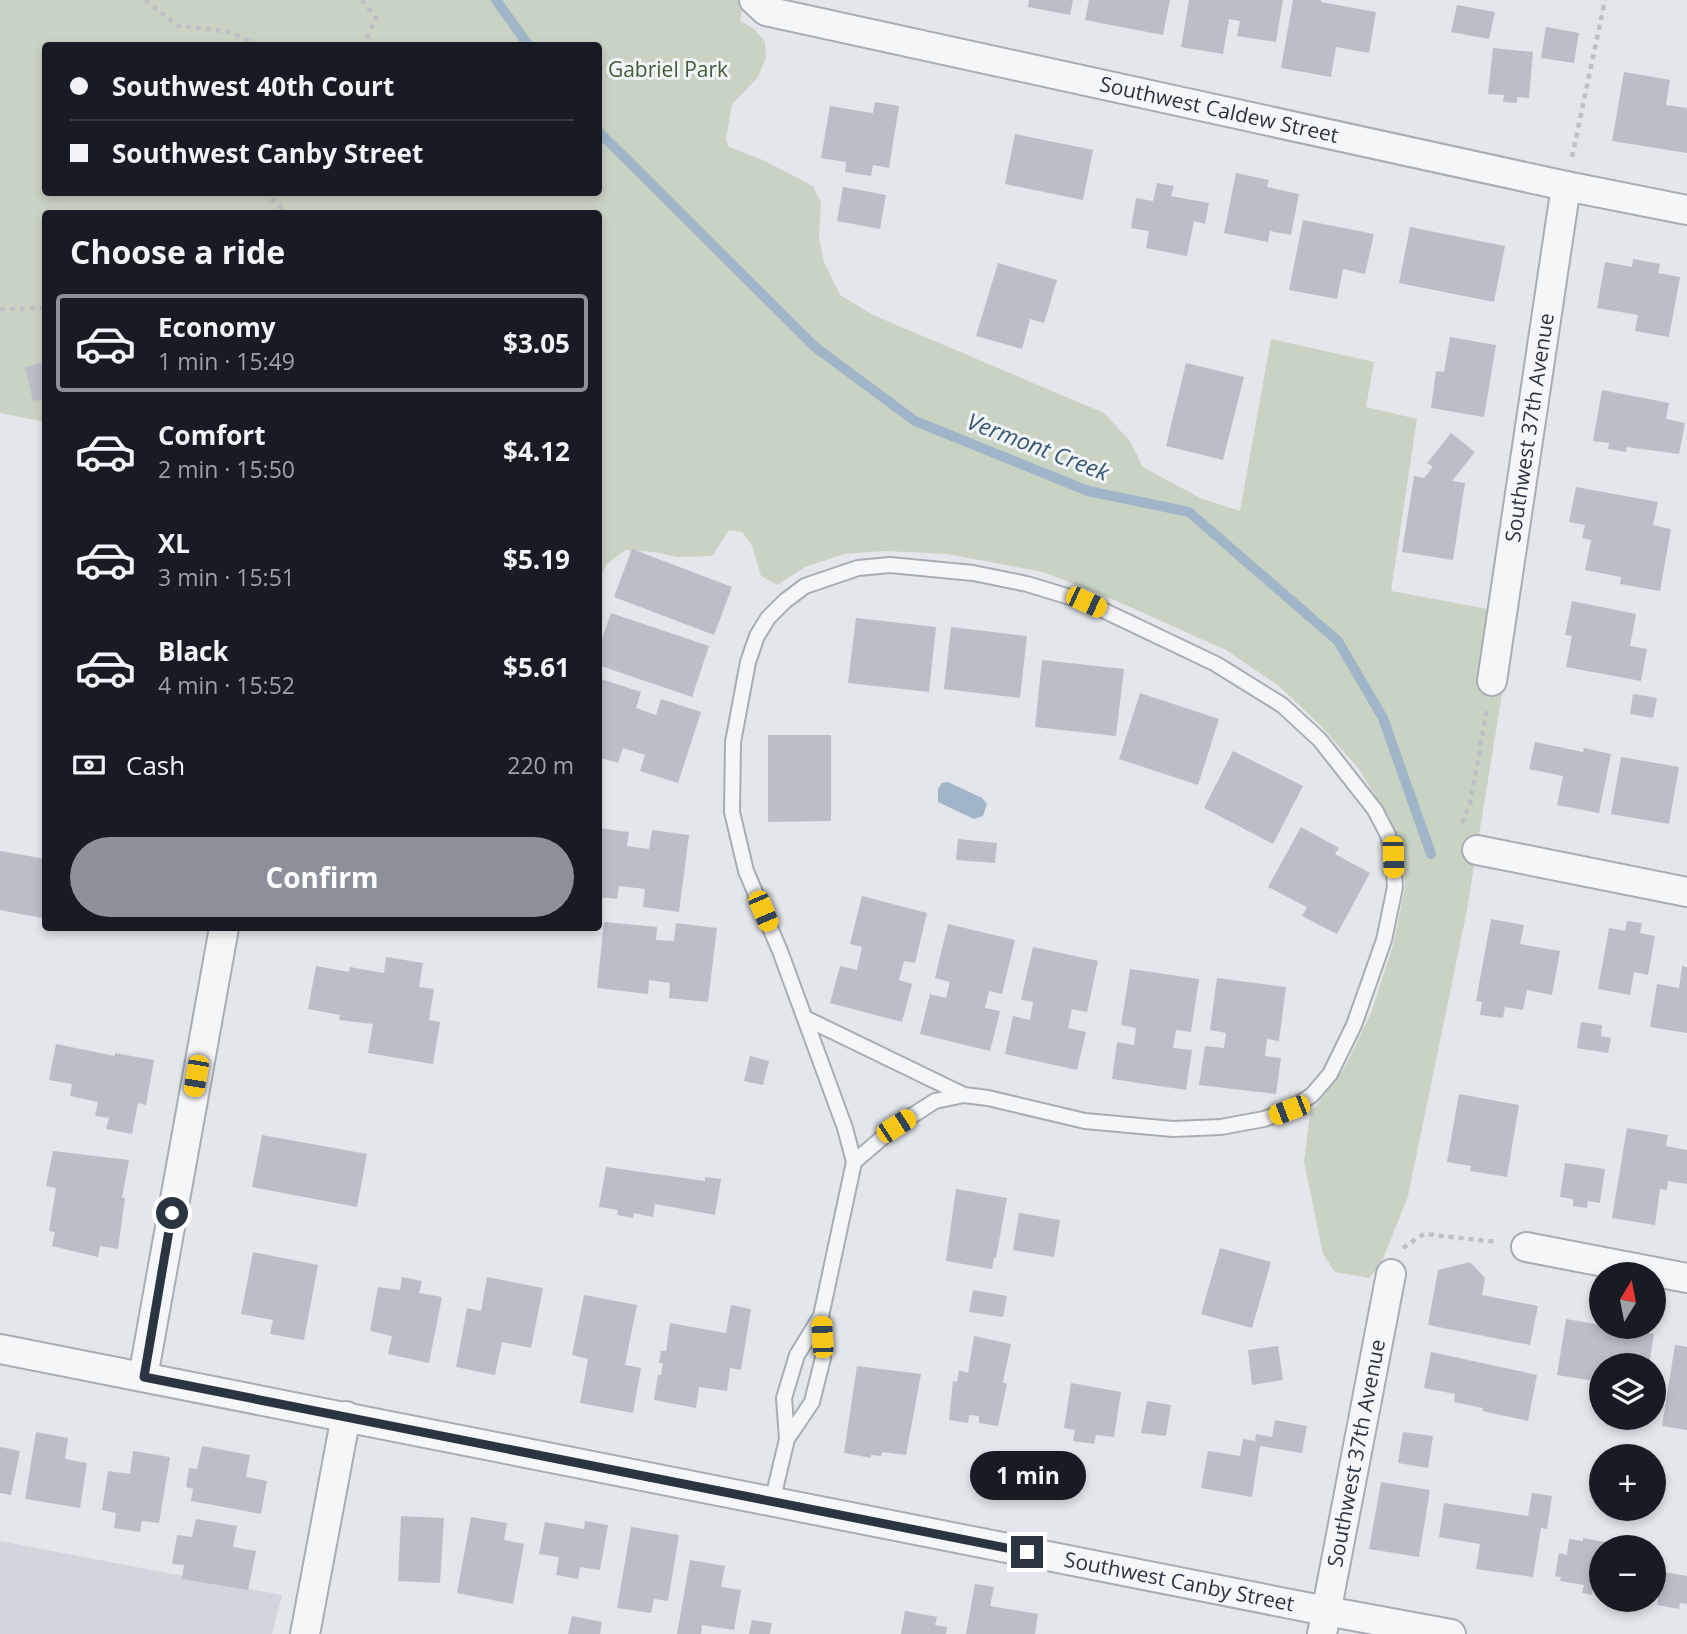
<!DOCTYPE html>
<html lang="en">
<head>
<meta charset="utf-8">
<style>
	body { margin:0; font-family:"Open Sans",sans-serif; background:#20242c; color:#f1f3f6; height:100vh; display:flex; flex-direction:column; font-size:26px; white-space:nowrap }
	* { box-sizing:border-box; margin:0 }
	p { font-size:23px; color:#9ea1a6 }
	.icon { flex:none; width:38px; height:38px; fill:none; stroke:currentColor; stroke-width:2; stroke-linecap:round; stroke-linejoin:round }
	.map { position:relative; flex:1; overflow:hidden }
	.sheet { position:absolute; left:42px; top:210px; width:560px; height:721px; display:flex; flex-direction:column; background:#171b24; border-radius:7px; box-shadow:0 4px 10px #0003 }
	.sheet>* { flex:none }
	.hud { position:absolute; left:42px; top:42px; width:560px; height:154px; border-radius:7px; box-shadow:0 4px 10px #0003; display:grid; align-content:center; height:154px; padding:0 28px; background:#171b24 }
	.needle { width:46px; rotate:10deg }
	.controls { position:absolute; left:1589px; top:1262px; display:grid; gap:14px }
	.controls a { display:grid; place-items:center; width:77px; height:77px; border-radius:50%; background:#171b24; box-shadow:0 4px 10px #0003; font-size:35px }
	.end { position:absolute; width:32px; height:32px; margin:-16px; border:9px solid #2b3541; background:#fff; box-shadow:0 0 0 4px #fff }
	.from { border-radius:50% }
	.bubble { position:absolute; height:49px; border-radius:24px; background:#171b24; box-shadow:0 4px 10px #0003; font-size:23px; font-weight:700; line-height:49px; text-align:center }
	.car { position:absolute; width:21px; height:42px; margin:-21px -10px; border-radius:9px; box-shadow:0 0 5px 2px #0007; background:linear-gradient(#f5c518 24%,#345 0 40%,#f5c518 0 76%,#345 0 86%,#f5c518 0) }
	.hud b { display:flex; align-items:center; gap:24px; height:66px; font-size:26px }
	.hud b+b { border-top:2px solid #363941 }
	.hud i { width:18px; height:18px; background:#f1f3f6 }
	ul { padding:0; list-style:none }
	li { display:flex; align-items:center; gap:21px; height:98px; margin:0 14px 10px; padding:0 14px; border:4px solid transparent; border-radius:7px }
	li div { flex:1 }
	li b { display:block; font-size:26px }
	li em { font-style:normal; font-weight:700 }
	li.current { border-color:#8c9099 }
	li>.icon { width:63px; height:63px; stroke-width:1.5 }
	h2 { padding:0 28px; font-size:32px; line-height:84px }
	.pay { display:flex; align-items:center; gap:18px; height:77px; padding:0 28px; font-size:26px }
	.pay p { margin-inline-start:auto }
	.cta { display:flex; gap:14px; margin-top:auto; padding:14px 28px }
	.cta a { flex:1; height:80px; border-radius:42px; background:#8c9099; color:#fff; font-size:28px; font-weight:700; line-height:80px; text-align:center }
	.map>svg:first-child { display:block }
</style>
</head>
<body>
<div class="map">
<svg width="1687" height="1634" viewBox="0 0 1687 1634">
	<rect width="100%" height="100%" fill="#e3e6ea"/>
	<path fill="#d1d5dc" d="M0,1541l282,54 -10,39h-272z"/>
	<path fill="#c9d3c4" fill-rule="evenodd" d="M0,0h744l-4,21 14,8 11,13 1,16 -8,19 -26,27 -6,36 3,7 36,14 48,25 8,17 -2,35 5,24 16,33 33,20 231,98 26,28 13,26 57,31 40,13 31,-172 103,23 -8,45 51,12 -26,172 124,23 -49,301 -58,281 -27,68 -12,14 -34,-6 -12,-18 -19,-92 6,-48 35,-47 26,-54 23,-71 11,-55 -1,-35 -16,-35 -29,-48 -38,-43 -42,-40 -53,-36 -123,-55 -60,-23 -96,-18 -62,-3 -41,3 -39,13 -28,18 -16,-9 -9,-30 -10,-14 -13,-2 -17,26 -35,1 -22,-5 -30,-2 -18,14 -8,16 -1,-366h-552l-1,208 -45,-9zM46,46h552v146h-552z"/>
	<path fill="#a0b6c8" d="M948,782l34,16 5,6 -4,12 -9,3 -36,-17v-13l4,-6z"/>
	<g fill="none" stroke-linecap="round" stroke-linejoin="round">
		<path stroke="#a0b6c8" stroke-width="10" d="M496,0l33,46
			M598,131l217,216 100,74 173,70 101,21 149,129 45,77 48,136"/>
	</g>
	<path fill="#babfc7" d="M1029,0h44l-3,15 -42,-8z
		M1089,0h81l-7,35 -78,-15z
		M1189,0h94l-7,42 -39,-6 3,-15 -11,-2 -6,35 -42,-7z
		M1293,0h28v2l55,10 -7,41 -33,-6 -5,30 -50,-9z
		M1457,5l38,7 -6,27 -38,-7z
		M1546,27l33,6 -5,30 -33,-5z
		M1493,48l40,4 -4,46 -12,-1v6l-14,-1 1,-7 -16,-1z
		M1624,72l46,8 -4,25 21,3v45l-75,-12z
		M875,102l24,4 -10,62 -16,-3 -2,11 -26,-4 1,-10 -25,-4 9,-52 43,7z
		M1015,134l78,16 -10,50 -78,-16z
		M1236,173l33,7 -2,7 32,7 -8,41 -21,-4 -2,11 -44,-9z
		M1157,183l17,3 -3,10 38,7 -4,21 -11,-3 -7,35 -41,-8 3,-17 -18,-3 5,-30 17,3z
		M843,187l43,8 -6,34 -43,-8z
		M1303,220l71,14 -9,40 -22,-5 -6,30 -48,-9z
		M1410,227l95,19 -11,56 -95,-19z
		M1633,259l27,5 -2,9 22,4 -11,60 -34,-6 3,-16 -41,-7 8,-46 27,5z
		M998,263l59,17 -13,43 -14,-4 -8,30 -46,-13z
		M1450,337l46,8 -12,72 -53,-9 5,-37 8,1z
		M46,362v37l-13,2 -8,-34z
		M1186,363l58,14 -21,83 -57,-14z
		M1602,390l67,13 -3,16 19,4 -6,31 -52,-7 -1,5 -18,-3 1,-6 -16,-2z
		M1451,433l24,19 -23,29 13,2 -12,77 -51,-8 12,-76 10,2 9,-11 -6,-4z
		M1576,487l82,15 -5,23 18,4 -11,62 -40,-7 1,-7 -36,-7 6,-30 -9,-2 3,-13 -16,-3z
		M632,549l100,38 -18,48 -100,-38z
		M1572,601l64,13 -6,32 17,3 -6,32 -75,-14 6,-31 -7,-1z
		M611,613l98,33 -17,51 -94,-32v-15z
		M856,618l80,9 -7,65 -81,-9z
		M951,627l76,9 -7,62 -76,-9z
		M1042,660l82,9 -8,67 -81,-9z
		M598,678l43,14 -5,16 20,7 5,-16 40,13 -23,71 -38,-12 5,-16 -22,-7 -5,15 -20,-6z
		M1140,693l79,26 -21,66 -79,-26z
		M1633,694l24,4 -4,20 -23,-4z
		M768,735h63v86l-63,1z
		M1535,742l48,10 1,-4 27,6 -12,59 -42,-8 6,-29 -34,-7z
		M1233,751l70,35 -30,58 -69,-36z
		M1621,757l58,10 -10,57 -58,-10z
		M1301,827l38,21 -4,6 35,19 -33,61 -35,-18 5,-9 -39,-20z
		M598,828l31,4 -2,14 22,3 3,-19 37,5 -10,77 -36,-5 2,-18 -26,-3 -2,13 -19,-2z
		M958,839l39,4 -2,20 -39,-3z
		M0,851l46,8v48l-4,11 -42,-8z
		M862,896l65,17 -12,50 -11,-2 -5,19 13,4 -10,38 -72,-19 10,-37 17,4 5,-23 -12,-3z
		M1491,919l33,6 -4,19 40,7 -8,44 -25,-5 -4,20 -18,-3 -2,11 -23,-3 2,-13 -6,-1z
		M1627,921l15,2 -2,10 15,3 -7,39 -14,-3 -4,23 -32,-6 11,-61 16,3z
		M604,922l53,5 -1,13 18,1 2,-18 41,5 -9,74 -39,-4 1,-15 -21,-3 -1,14 -51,-6z
		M948,924l67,16 -13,54 -13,-3 -4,17 15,3 -10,40 -70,-17 10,-40 16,4 4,-16 -15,-4z
		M1033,947l65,14 -11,51 -15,-3 -4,19 18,4 -9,38 -72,-16 8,-38 17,4 3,-18 -12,-2z
		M386,957l37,6 -4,24 15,2 -5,31 11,2 -7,42 -65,-11 5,-29 -34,-4 1,-5 -32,-6 8,-43 33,6 1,-5 34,6z
		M1682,966l5,1v66l-37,-6 7,-43 22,4z
		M1130,969l69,10 -8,53 -15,-2 -3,18 19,2 -6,40 -74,-11 5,-37 17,3 2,-17 -15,-3z
		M1217,978l69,9 -7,54 -12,-2 -2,17 16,2 -5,36 -77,-9 6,-39 19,2 2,-15 -16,-3z
		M1581,1022l21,3 -1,11 10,2 -3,15 -31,-5z
		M56,1044l59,12v-3l39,7 -8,45 -8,-2 -6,31 -26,-5 3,-11 -14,-2 3,-14 -28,-6 2,-12 -23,-4z
		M750,1056l19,5 -6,24 -19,-4z
		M1459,1094l60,11 -12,72 -37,-6 1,-5 -24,-4z
		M1627,1128l41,7 -2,11 21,4v34l-19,-3 -1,9 -7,-1 -5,36 -43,-7z
		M262,1135l105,19 -10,53 -105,-20z
		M53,1151l76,9 -7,38h3l-7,51 -18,-3 -2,11 -46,-11 3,-14 -6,-1 7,-43 -10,-2z
		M1565,1163l40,6 -5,34 -12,-2 -1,7 -14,-2v-7l-13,-2z
		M606,1167l99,14v-4l16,2 -6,36 -60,-11 -2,13 -19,-4 -1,5 -16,-3 1,-5 -19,-3z
		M956,1189l51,9 -11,60 -2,-1 -2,12 -46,-8z
		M1019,1213l41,7 -6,37 -41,-7z
		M1220,1248l51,14 -19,66 -51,-14z
		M253,1252l65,13 -14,75 -34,-6 3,-14 -32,-6z
		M1470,1262l15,16 -3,17 56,11 -8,39 -102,-20 10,-55z
		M402,1277l20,4 -3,12 23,4 -13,66 -41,-9 4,-18 -22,-5 8,-44 22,3z
		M487,1277l56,11 -12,60 -29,-6 -7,33 -39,-8 11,-59 14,3z
		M973,1290l34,6 -4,21 -34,-5z
		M584,1295l53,10 -12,60 16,3 -8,45 -53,-10 8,-44 -16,-4z
		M731,1305l20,4 -10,61 -11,-2 -3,23 -28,-4 -3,21 -42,-8 4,-25h3l2,-12h-4l2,-12h5l4,-28 56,10z
		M1566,1319l88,15 -5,31h-48v17l-44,-7z
		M974,1336l37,8 -8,38 4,2 -9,42 -19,-3v-7l-10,-1 -1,8 -19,-3 4,-39 4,1 2,-12 9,3z
		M1675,1345l12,2v83l-25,-4z
		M1278,1346l5,34 -31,5 -4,-35z
		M1431,1352l106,23 -9,46 -46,-10 1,-3 -29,-6 1,-8 -31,-6z
		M857,1366l64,8 -15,81 -24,-3 -1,4 -10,-1v3l-27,-5z
		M1071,1383l50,9 -7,45 -18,-2 -2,9 -21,-3 2,-11 -11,-2z
		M1147,1401l24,4 -5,31 -25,-3z
		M1275,1420l32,6 -5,27 -42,-7 -8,51 -51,-9 7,-37 32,5 3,-17 12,2 1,-7 16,3z
		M36,1432l32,6 -3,21 22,4 -7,45 -55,-9z
		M1403,1432l30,4 -5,32 -30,-5z
		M202,1446l48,9 -4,22 21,4 -6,33 -70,-13 2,-12 -7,-2 3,-19 8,1z
		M0,1447l20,4 -9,44 -11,-2z
		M133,1451l37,6 -11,66 -17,-2 -2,11 -26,-4 2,-15 -14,-3 6,-39 22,3z
		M1381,1482l49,8 -11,67 -50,-8z
		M1532,1493l20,3 -5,33 -6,-1 -8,49 -57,-8 4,-25 -41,-7 5,-34 84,13z
		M401,1516l43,2 -4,65 -42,-2z
		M471,1517l36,6 -3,17 20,4 -11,60 -56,-11z
		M196,1519l41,7 -4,21 23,4 -8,39 -66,-11 2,-14 -12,-1 5,-29 15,2z
		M585,1521l23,4 -8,45 -20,-3 -2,12 -22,-4 3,-18 -20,-3 6,-32 39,7z
		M631,1527l48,8 -11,66 -14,-2 -3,14 -34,-5z
		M1583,1538l32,6 -1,3h-13v42l-8,-1 -1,7 -10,-2 2,-8 -24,-4 1,-4 -6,-1 4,-23 8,2 2,-16 14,2z
		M690,1560l35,6 -4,21 20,3 -7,40 -32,-5 -1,9h-24z
		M1663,1572l24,4v28l-7,-1 -1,6 -22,-4z
		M975,1584l19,3 -4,19 48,8 -3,20h-69z
		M905,1611l32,6 -2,8 12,2 -1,7h-45z
		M572,1616l30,6 -2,12h-32z
		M752,1620l20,3 -2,11h-21z"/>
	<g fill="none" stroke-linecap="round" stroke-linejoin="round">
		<g stroke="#a8adb4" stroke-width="18">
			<path id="lane" d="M805,1018l159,77
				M787,1439l25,-37 11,-44 -2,-42 33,-154 -9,-34 -65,-177 -34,-80 -14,-59 1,-70 15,-80 9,-26 11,-18 17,-17 20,-15 53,-18 32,-3 83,8 54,11 59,18 130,62 66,41 38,35 55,70 13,25 5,22 2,30 -11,53 -30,85 -24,49 -18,21 -23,15 -25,9 -43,8 -48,2 -88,-8 -97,-23 -24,-3 -29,6 -39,25 -42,36
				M772,1502l15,-63 -3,-41 13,-43 24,-39"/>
		</g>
		<g stroke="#a8adb4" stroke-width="32">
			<g id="street">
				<path id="s1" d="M754,0l12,11 800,175 121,24"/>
				<path id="s2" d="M1492,681l74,-495"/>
				<path d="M1477,850l210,42"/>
				<path d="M1526,1247l161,31"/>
				<path id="s3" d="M0,1349l1326,262 125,23"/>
				<path d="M143,1377l81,-449"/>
				<path d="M305,1634l41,-218"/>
				<path id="s4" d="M1322,1634l69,-360"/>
			</g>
		</g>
		<path stroke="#bcc0c5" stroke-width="4.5" stroke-dasharray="5 5" stroke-linecap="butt" d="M145,0l33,26 49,5 34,15
			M362,0l14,18 -13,28
			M1572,157l33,-157
			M264,192l24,22
			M0,309l46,-1
			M1462,823l8,-19 17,-95
			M1403,1248l21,-14 73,8"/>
		<use href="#lane" stroke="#f5f6f8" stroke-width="14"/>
		<use href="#street" stroke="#f5f6f8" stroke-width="28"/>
	</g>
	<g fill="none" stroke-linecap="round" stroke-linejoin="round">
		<path stroke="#2b3541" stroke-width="9" d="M172,1213l-28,164 883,175"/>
	</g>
	<g text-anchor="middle" stroke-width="6" stroke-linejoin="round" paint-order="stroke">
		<g font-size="21" fill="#425c39" stroke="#f2f5f7">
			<text x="668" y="77">Gabriel Park</text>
		</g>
		<g font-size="21" fill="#2b3541" stroke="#f2f5f7">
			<text dy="7" stroke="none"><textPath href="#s1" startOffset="480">Southwest Caldew Street</textPath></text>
			<text dy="7" stroke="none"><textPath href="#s2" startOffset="256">Southwest 37th Avenue</textPath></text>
			<text dy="7" stroke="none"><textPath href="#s4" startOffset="184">Southwest 37th Avenue</textPath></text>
			<text dy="7" stroke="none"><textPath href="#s3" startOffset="1202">Southwest Canby Street</textPath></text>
		</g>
		<g font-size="23" font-style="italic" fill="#375673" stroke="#f2f5f7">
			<text transform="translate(1038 447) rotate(21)" y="8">Vermont Creek</text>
		</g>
	</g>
</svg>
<div class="controls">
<a><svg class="needle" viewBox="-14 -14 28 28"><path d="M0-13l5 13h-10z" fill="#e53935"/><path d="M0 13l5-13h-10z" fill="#9ea1a6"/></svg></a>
<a><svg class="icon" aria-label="layers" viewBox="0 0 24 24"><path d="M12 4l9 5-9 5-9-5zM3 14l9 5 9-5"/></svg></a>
<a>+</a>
<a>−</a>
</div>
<i class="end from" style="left:172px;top:1213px"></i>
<i class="end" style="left:1027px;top:1552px"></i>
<div class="bubble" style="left:970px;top:1451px;width:116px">1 min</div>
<i class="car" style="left:1086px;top:602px;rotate:115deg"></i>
<i class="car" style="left:1393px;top:857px;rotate:178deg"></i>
<i class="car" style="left:763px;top:911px;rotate:157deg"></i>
<i class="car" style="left:196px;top:1076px;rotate:190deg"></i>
<i class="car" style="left:1289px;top:1110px;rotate:249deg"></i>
<i class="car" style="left:896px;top:1126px;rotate:57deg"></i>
<i class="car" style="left:822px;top:1337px;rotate:357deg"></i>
<div class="hud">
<b><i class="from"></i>Southwest 40th Court</b>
<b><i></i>Southwest Canby Street</b>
</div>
<section class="sheet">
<h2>Choose a ride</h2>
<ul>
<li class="current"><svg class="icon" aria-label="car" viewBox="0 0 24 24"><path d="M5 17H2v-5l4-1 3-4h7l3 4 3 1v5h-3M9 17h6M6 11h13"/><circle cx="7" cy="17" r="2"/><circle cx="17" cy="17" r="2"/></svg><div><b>Economy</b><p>1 min · 15:49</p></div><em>$3.05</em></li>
<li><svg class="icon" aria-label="car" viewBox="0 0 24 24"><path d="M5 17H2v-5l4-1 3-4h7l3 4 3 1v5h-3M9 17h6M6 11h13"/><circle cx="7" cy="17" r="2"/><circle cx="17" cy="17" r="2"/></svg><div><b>Comfort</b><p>2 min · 15:50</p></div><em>$4.12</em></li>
<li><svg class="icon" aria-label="car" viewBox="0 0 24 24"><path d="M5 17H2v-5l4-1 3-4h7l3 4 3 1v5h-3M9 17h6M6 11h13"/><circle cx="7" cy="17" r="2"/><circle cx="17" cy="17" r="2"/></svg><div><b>XL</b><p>3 min · 15:51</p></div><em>$5.19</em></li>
<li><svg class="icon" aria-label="car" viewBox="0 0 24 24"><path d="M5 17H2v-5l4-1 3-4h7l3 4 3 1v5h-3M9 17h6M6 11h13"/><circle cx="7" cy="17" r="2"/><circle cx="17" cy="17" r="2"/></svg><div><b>Black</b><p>4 min · 15:52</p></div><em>$5.61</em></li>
</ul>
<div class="pay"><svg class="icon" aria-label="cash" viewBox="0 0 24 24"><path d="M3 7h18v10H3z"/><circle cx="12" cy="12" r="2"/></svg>Cash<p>220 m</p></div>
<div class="cta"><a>Confirm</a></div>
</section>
</div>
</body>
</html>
